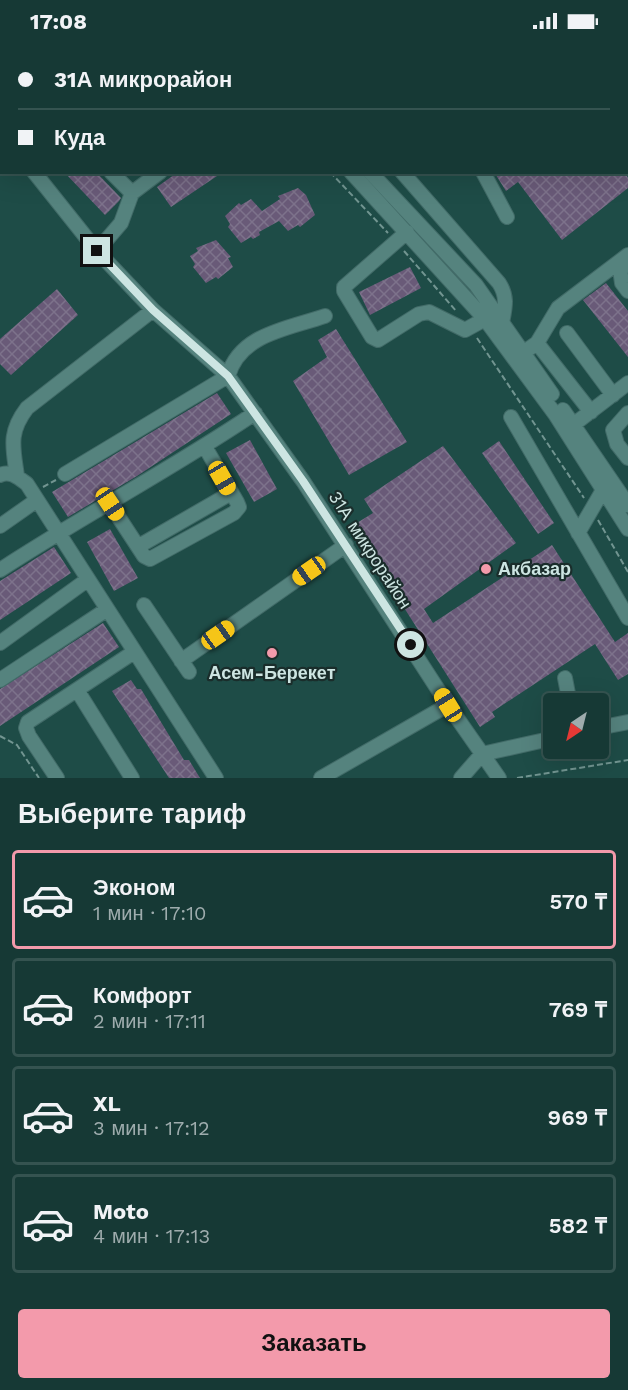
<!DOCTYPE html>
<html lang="ru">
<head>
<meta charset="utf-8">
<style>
	body { margin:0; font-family:"Work Sans",sans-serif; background:#234441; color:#f1f3f6; height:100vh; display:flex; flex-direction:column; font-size:22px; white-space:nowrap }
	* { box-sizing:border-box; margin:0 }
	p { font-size:20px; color:#9eacad }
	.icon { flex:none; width:33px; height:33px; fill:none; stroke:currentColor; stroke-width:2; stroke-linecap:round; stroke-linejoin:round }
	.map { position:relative; height:736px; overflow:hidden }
	.drawer { display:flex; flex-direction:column; background:#163935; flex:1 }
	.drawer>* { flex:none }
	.top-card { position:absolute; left:0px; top:0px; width:628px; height:132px; box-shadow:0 6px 24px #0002,0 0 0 2px #355350; display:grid; align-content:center; height:132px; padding:0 18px; background:#163935 }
	.needle { width:39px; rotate:215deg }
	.tools { position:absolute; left:543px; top:651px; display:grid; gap:12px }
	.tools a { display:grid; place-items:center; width:66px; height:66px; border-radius:6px; background:#163935; box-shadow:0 6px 24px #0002,0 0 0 2px #355350; font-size:30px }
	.end { position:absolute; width:27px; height:27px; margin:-14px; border:8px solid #cde5e2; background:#111; box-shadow:0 0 0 3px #111 }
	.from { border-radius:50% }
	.car { position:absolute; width:18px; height:36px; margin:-18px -9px; border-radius:8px; box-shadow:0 0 4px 2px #0007; background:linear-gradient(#f5c518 24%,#345 0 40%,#f5c518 0 76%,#345 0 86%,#f5c518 0) }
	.top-card b { display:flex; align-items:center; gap:21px; height:57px; font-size:22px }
	.top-card b+b { border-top:2px solid #355350 }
	.top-card i { width:15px; height:15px; background:#f1f3f6 }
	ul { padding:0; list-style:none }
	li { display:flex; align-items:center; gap:18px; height:99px; margin:0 12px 9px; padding:0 6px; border:3px solid #355350; border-radius:6px }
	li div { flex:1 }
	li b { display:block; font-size:22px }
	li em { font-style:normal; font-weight:600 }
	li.active { border-color:#f39aab }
	li>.icon { width:54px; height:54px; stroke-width:1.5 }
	h2 { padding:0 18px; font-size:27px; line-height:72px }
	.cta { display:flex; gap:12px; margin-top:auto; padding:12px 18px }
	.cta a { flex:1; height:69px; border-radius:6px; background:#f39aab; color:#111; font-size:24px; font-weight:600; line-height:69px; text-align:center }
	.status { display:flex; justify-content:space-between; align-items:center; height:42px; padding:0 30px; background:#163935; direction:ltr }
	.status svg { height:16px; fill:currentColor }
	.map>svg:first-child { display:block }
</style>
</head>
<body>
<div class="status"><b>17:08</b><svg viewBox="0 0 49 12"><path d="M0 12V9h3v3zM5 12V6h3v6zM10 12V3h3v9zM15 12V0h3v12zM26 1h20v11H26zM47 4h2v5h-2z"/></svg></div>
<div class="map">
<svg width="628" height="736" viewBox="0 0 628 736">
	<defs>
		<pattern id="building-cross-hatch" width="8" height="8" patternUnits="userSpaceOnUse" patternTransform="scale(1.5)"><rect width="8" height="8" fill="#695a78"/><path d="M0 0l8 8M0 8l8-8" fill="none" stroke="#7d728b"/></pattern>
	</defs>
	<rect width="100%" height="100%" fill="#1e4c47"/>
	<path fill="url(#building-cross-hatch)" d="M64,130h32l25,26 -2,3 -14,14z
		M178,130h45l-52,35 -14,-20z
		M494,130h131l3,6v10l-66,52 -44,-58 -12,9z
		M298,146l8,7 9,20 -15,12 -2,-2 -10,6 -9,-10 -20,11 1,3 -7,4 -2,-2 -10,6 -13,-16 2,-3 -5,-8 14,-13 2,2 10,-6 11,12 18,-12 -2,-3z
		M216,198l15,17 -3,1 5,9 -15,12 -2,-2 -10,6 -13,-16 2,-3 -5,-8 8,-5 -2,-3z
		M410,225l11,21 -51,27 -11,-23z
		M606,241l22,28v46l-45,-57z
		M57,247l21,26 -67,60 -11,-11v-25z
		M336,287l71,113 -58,33 -56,-94 34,-24 -9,-17z
		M217,351l14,21 -94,62 -69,41 -16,-25z
		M250,398l27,49 -23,13 -28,-49z
		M499,399l55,82 -16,11 -56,-81z
		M443,404l73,97 -92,66 9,14 119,-78 63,97 13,-9v41l-10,6 -23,-36 -103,68 3,5 -15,10 -128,-201 21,-13 -9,-14z
		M110,487l28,49 -24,13 -27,-49z
		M54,505l17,26 -71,47v-39z
		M103,581l16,24 -119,79v-37z
		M131,638l6,9h4l43,71h5l11,18h-31l-57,-87z"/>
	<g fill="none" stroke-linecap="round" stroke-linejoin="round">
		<g stroke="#426b68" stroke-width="16">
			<path id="minor" d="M184,0l1,2
				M227,0l2,2
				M245,0l2,2
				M346,0l1,2
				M123,2l2,-2
				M34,130l63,79
				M111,130l21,21 28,-21
				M351,130l134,147 70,95 73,115
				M370,130l106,113 76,109
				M402,130l97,111c9,14 6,24 3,40
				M483,130l24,45
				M132,151l-11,30 -24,28 56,59 75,66 75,105 145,224 51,73
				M407,190l-63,55v4l28,46 6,3 41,-26 10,-2 36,18 20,-11
				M626,224l-7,-4 3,21 6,8
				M567,291l46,62
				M537,301l54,69
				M523,311l14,-10 21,-35 70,-53
				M563,368l65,95
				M628,371l-15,17 4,14 11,14
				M511,375l117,201
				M573,383l55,-42
				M65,432l163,-98c12,-42 59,-47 97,-60
				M0,433c10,-5 19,3 27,9l189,294
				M17,434c-4,-29 -9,-43 10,-68l126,-98
				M110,462l34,52 6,3 84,-46 5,-6 -2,-5 -32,-55
				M0,484l37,-26
				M578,491l25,-43
				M139,504l92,-53
				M0,528c84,-55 172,-101 255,-157
				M144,563l45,67
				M0,601l87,-63
				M181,619l165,-116
				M565,636l5,26
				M0,638l106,-70
				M77,648l55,88
				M598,686l30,-6
				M57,736l-28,-42 -3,-8 2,-6 106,-70
				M321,736l127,-73
				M461,736l21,-24 72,-16"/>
		</g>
		<g stroke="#426b68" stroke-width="18">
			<path id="major" d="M8,2l2,-2"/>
		</g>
		<path stroke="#729591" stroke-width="2" stroke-dasharray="6 3" stroke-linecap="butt" d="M202,0l1,2
			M50,2l3,-2
			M0,35l2,-1
			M0,100h2
			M330,130l58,61
			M404,209l53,61
			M477,296l107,160
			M43,445l13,-7
			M598,478l30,52
			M0,694l17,9 22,33
			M517,736l111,-18"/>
		<use href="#minor" stroke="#55837e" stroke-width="14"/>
		<use href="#major" stroke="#b3965c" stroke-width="15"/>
	</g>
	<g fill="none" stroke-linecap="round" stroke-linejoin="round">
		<path stroke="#cde5e2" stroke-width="8" d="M97,209l56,59 75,66 75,105 108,164"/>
	</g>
	<g fill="#f39aab" stroke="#1a2d2b" stroke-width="2">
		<circle cx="486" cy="527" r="6"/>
		<circle cx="272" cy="611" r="6"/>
	</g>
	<g text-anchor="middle" stroke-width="4.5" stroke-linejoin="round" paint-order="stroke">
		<g font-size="18" fill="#cde5e2" stroke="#1a2d2b">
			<text transform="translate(370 508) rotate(57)" y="6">31А микрорайон</text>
		</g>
		<g font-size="18" font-weight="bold" fill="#cde5e2" stroke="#1a2d2b" text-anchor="start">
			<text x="498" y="533">Акбазар</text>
			<text x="272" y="637" text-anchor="middle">Асем-Берекет</text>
		</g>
	</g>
</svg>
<div class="tools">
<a><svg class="needle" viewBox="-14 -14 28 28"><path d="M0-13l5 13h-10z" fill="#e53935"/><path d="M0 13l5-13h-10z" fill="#9eacad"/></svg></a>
</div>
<i class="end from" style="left:411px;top:603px"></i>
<i class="end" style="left:97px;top:209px"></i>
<i class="car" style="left:222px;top:436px;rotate:150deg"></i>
<i class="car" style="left:110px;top:462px;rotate:146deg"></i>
<i class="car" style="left:309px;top:529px;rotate:235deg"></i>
<i class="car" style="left:218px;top:593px;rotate:55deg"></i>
<i class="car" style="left:448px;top:663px;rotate:328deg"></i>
<div class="top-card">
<b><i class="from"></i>31А микрорайон</b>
<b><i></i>Куда</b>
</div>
</div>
<section class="drawer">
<h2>Выберите тариф</h2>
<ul>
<li class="active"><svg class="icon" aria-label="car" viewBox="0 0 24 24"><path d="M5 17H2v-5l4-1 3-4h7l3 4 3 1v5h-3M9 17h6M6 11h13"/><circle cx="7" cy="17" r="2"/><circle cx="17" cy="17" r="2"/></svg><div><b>Эконом</b><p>1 мин · 17:10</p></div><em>570 ₸</em></li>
<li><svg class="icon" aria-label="car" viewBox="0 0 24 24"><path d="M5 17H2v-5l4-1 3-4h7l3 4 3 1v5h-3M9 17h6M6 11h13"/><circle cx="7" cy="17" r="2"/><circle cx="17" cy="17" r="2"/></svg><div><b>Комфорт</b><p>2 мин · 17:11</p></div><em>769 ₸</em></li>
<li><svg class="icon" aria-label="car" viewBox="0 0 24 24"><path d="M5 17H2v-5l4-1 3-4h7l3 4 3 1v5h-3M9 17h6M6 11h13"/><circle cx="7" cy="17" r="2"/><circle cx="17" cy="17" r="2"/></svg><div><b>XL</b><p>3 мин · 17:12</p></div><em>969 ₸</em></li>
<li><svg class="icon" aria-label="car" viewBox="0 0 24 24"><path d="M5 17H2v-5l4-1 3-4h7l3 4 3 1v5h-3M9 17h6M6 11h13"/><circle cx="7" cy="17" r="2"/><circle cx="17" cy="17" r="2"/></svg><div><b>Moto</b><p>4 мин · 17:13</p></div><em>582 ₸</em></li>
</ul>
<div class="cta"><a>Заказать</a></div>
</section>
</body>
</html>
